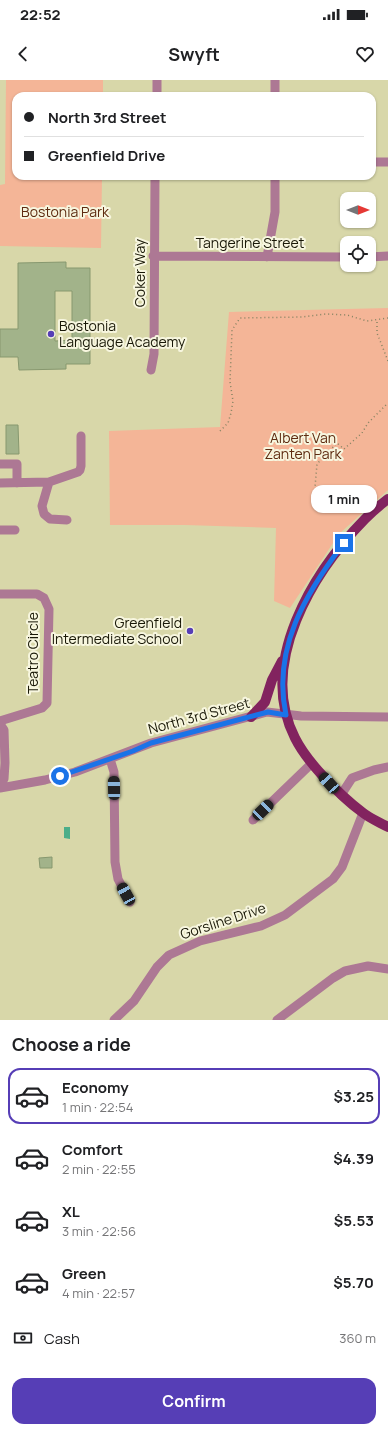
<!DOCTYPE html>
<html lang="en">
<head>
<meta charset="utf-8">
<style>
	body { margin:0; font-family:Manrope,sans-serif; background:#f6f6f6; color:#202124; height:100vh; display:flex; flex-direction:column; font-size:15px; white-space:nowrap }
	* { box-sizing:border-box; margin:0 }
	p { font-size:13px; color:#757577 }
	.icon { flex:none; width:22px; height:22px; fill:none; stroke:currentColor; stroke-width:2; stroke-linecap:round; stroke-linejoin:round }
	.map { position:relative; height:940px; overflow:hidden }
	.details { display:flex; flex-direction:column; background:#fff; flex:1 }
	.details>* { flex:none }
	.guide { position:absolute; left:12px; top:12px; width:364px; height:88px; border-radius:12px; box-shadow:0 1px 3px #0004; display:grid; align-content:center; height:88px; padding:0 12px; background:#fff }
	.needle { width:26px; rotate:90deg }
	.tools { position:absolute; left:340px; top:112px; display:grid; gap:8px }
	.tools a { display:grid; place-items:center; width:36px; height:36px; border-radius:8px; background:#fff; box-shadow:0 1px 3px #0004; font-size:20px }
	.end { position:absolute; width:18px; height:18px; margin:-9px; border:5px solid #1a73e8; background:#fff; box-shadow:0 0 0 2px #fff }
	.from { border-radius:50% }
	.bubble { position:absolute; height:28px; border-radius:12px; background:#fff; box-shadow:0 1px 3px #0004; font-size:13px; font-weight:700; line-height:28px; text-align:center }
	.car { position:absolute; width:12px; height:24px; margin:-12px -6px; border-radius:5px; box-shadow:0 0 3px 1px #0007; background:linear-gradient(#222 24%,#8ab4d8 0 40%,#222 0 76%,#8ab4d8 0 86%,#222 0) }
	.guide b { display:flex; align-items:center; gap:14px; height:38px; font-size:15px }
	.guide b+b { border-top:1px solid #e0e0e0 }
	.guide i { width:10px; height:10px; background:#202124 }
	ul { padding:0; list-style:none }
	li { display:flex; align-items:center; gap:12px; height:56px; margin:0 8px 6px; padding:0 4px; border:2px solid transparent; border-radius:12px }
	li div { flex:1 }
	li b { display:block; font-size:15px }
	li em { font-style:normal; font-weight:700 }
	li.on { border-color:#563eb6 }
	li>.icon { width:36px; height:36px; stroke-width:1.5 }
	h2 { padding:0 12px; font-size:18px; line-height:48px }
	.pay { display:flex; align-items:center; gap:10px; height:44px; padding:0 12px; font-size:15px }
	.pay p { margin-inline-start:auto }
	.button { display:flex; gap:8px; margin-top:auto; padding:8px 12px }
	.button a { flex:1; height:46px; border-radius:12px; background:#563eb6; color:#fff; font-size:16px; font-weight:700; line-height:46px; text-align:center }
	.status { display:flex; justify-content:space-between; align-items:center; height:28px; padding:0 20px; background:#fff; direction:ltr }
	.status svg { height:11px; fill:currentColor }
	header { display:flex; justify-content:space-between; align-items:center; height:52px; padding:0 12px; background:#fff; font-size:18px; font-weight:700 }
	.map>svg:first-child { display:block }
</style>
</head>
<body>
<div class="status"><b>22:52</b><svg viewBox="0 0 49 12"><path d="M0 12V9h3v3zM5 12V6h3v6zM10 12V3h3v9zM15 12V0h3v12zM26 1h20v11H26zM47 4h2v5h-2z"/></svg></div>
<header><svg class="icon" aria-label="back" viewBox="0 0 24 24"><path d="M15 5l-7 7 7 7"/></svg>Swyft<svg class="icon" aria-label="heart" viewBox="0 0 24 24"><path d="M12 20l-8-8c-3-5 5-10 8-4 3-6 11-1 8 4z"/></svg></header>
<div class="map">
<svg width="388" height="940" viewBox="0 0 388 940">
	<rect width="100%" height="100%" fill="#d8d7a9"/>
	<path fill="#f4b597" d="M6,0h97v16h-87v80h86l-1,72 -101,-2v-61l5,-1z
		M388,228v182l-49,44 -49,74 -16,-7 2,-73 -91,-3h-75l-1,-94 111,-4 9,-115z"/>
	<path fill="#4bae89" d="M64,747h6v12l-6,-1z"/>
	<path fill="#a2b38a" stroke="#87986f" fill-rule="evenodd" d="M66,182v6h24v96h-24v5l-47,1 -1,-13h-18v-28h18v-66zM55,211h17v49l-17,1z
		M6,345h12l1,29h-13z
		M52,777v11h-12l-1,-10z"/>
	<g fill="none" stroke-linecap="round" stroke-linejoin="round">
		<path stroke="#848362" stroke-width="1.5" stroke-dasharray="1 3" stroke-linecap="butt" d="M377,242v11l11,28
			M220,351l8,-8 3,-10 2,-12 -3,-19 2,-52 8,-12 62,-1 24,-3 21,1 20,6 21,-3
			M324,432l-9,-25 2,-23 20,-21 7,6 18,-16 6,-10 20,-20"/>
		<path stroke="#ad7894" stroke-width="9" d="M157,16v-16
			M275,16v-16
			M372,82h16
			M153,176l194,1
			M267,177l8,-45v-36
			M369,177l19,-1
			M151,290l3,-16 1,-178
			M0,384h17v19
			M49,402l-7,24 2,8 6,5 17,1
			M0,403l49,-1 29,-10 2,-2 1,-4v-30
			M0,450h15
			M0,514h37l7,4 5,11 -2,94 -5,5 -42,13
			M0,644l4,6 1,33 -1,16 -4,5
			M110,679l4,13 1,90 3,17 12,23
			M0,708l45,-8 30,-8 76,-29 116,-31 34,4 87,1
			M341,715l11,-17 22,-8 14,-3
			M253,740l58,-56
			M114,940l20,-19 23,-34 12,-12 31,-14 61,-15 24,-11 48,-36 9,-12 21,-54
			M277,940l56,-42 12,-7 23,-5 20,3"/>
		<path stroke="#82235f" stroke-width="10" d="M388,419c-8,6 -16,13 -23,20 -52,53 -108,144 -70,219 7,14 16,25 27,37 12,13 25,26 40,37 7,6 17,10 26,15
			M251,637l14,-15 7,-22 10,-19"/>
	</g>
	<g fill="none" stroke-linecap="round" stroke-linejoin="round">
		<path stroke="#1a73e8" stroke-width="5" d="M60,696l73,-25 18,-8 117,-31 18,3c-14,-66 19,-121 58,-172"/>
	</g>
	<g fill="#563eb6" stroke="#f7f6df" stroke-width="1.5">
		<circle cx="51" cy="254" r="4"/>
		<circle cx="190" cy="551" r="4"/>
	</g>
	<g text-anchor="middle" stroke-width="4" stroke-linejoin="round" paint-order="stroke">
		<g font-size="14" fill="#5e2b10" stroke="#f7f6df">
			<text x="65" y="137">Bostonia Park</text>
			<text x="303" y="363">Albert Van<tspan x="303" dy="16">Zanten Park</tspan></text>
		</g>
		<g font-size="14" fill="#191807" stroke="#f7f6df">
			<text x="250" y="168">Tangerine Street</text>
			<text transform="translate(140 193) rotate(-90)" y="5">Coker Way</text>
			<text transform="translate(33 573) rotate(-90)" y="5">Teatro Circle</text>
			<text transform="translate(199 636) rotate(-15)" y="5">North 3rd Street</text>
			<text transform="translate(223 841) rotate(-18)" y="5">Gorsline Drive</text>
		</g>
		<g font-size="14" fill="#191807" stroke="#f7f6df" text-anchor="start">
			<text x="59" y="251">Bostonia<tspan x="59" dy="16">Language Academy</tspan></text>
			<text x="182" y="548" text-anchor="end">Greenfield<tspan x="182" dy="16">Intermediate School</tspan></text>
		</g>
	</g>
</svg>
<div class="tools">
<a><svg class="needle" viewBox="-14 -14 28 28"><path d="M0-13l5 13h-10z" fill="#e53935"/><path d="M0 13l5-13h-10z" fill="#757577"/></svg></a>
<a><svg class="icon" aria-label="locate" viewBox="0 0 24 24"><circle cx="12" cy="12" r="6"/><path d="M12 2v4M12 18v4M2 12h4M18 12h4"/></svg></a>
</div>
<i class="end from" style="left:60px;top:696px"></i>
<i class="end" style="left:344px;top:463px"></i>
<div class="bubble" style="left:311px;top:405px;width:66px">1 min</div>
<i class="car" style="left:329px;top:703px;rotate:318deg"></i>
<i class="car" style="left:114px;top:708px;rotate:359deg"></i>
<i class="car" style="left:263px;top:730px;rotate:46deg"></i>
<i class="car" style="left:126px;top:814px;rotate:331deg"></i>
<div class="guide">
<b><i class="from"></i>North 3rd Street</b>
<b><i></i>Greenfield Drive</b>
</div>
</div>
<section class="details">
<h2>Choose a ride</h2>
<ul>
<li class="on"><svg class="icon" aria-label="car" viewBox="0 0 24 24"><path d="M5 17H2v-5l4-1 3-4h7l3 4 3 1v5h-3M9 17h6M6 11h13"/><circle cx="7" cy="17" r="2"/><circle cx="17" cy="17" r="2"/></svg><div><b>Economy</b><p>1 min · 22:54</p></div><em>$3.25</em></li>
<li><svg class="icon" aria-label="car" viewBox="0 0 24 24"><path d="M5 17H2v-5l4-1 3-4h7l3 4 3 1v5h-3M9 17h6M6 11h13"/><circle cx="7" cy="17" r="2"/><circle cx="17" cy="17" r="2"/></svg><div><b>Comfort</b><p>2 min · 22:55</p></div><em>$4.39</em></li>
<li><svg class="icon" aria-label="car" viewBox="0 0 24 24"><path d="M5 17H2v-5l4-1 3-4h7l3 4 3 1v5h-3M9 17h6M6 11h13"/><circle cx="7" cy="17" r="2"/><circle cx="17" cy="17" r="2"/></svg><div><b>XL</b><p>3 min · 22:56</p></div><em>$5.53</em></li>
<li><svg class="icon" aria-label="car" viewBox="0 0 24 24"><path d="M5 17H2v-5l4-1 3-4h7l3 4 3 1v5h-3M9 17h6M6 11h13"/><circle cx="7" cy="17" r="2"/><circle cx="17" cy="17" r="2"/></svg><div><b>Green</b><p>4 min · 22:57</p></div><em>$5.70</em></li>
</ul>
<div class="pay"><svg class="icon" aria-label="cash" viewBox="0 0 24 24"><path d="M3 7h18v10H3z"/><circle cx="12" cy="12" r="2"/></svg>Cash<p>360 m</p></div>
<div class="button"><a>Confirm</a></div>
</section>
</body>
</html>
